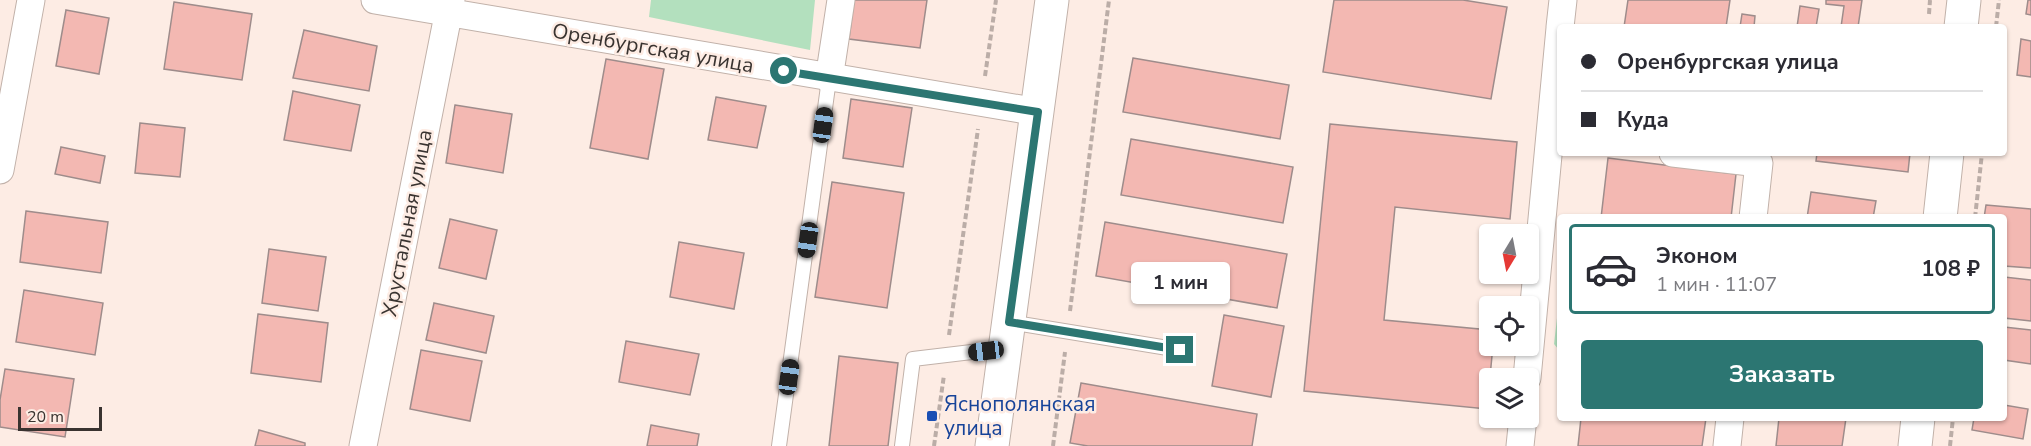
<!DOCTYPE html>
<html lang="ru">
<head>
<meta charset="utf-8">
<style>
	body { margin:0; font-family:"Nunito Sans",sans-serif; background:#f7f7f7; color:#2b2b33; height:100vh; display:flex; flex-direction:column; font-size:22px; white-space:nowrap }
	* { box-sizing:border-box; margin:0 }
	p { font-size:20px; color:#7c7c81 }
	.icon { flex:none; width:33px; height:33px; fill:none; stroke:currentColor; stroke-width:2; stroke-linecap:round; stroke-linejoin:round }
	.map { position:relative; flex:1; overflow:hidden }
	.details { position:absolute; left:1557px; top:214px; width:450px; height:207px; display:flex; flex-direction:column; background:#fff; border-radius:6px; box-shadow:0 2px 4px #0004 }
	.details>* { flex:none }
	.hud { position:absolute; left:1557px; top:24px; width:450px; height:132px; border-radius:6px; box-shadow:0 2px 4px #0004; display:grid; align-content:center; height:132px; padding:0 24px; background:#fff }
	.needle { width:39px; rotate:190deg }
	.tools { position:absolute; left:1479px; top:224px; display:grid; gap:12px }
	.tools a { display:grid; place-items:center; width:60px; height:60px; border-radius:6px; background:#fff; box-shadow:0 2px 4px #0004; font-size:30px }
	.scale { position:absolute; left:18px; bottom:15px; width:84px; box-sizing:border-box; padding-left:6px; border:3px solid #393330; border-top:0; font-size:16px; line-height:21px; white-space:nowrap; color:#393330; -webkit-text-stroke:4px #fdece4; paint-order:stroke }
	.end { position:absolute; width:27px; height:27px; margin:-14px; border:8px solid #2c7672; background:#fff; box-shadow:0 0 0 3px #fff }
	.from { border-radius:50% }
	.bubble { position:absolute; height:42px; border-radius:6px; background:#fff; box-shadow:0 2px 4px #0004; font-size:20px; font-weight:700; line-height:42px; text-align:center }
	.car { position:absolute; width:18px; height:36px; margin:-18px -9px; border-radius:8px; box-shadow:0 0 4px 2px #0007; background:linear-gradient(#222 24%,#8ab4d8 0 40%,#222 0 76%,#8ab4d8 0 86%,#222 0) }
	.hud b { display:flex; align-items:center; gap:21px; height:57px; font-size:22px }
	.hud b+b { border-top:2px solid #e1e1e2 }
	.hud i { width:15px; height:15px; background:#2b2b33 }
	ul { padding:10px 0 0; list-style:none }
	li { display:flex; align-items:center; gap:18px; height:90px; margin:0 12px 9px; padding:0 12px; border:3px solid transparent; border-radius:6px }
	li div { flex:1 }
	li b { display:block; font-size:22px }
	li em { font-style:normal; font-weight:700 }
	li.selected { border-color:#2c7672 }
	li>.icon { width:54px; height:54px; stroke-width:1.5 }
	.button { display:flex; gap:12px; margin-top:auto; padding:12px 24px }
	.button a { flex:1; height:69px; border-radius:6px; background:#2c7672; color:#fff; font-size:24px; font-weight:700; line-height:69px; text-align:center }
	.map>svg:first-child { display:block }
</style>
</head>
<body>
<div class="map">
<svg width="2031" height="446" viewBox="0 0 2031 446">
	<rect width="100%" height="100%" fill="#fdece4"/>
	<path fill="#b3e0be" d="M651,0h164l-5,50 -161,-33z
		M1560,292v58h-1l-5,-6z"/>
	<path fill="#f3b8b2" stroke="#9e8c8b" stroke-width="1.5" d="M854,0h73l-7,48 -71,-9z
		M1334,0h129l44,7 -16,92 -168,-27z
		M1628,0h102l-4,27h-102z
		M1826,0h36l-4,27h-17l3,-21 -18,-2z
		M2028,0h3v15l-5,-1z
		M174,2l78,12 -10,66 -78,-11z
		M1800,6l19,3 -3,18h-19z
		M66,10l43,8 -10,56 -43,-8z
		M1742,14l13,2 -1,11h-14z
		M304,30l73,16 -8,45 -76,-13z
		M2021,39l10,2v36l-14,-2z
		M1133,58l156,27 -9,54 -157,-27z
		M606,59l58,10 -16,90 -58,-11z
		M293,91l67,14 -9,46 -67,-11z
		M716,97l50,9 -9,42 -49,-8z
		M851,99l61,9 -9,59 -60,-9z
		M455,105l57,9 -9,59 -57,-10z
		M140,123l45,5 -5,49 -45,-4z
		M1330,124l187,18 -7,77 -115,-12 -11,113 106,10v15h3l-6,64 -183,-18z
		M1131,139l162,28 -10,56 -162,-28z
		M61,147l44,9 -5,27 -45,-9z
		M1817,153h93l-2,19 -92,-11z
		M1608,158l128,16 -5,44h-130z
		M832,182l72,11 -17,115 -72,-11z
		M1811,192l65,9 -3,17h-66z
		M1986,205l45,4v59l-27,-2v-48h-20z
		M26,211l82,11 -7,51 -81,-11z
		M450,219l47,11 -11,49 -47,-11z
		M1105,222l182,32 -10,54 -181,-32z
		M679,242l65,11 -10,56 -64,-12z
		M269,249l57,8 -8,54 -56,-8z
		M2004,277l27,3v41l-27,-3z
		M24,290l79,13 -8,52 -79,-13z
		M434,303l60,13 -8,37 -60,-13z
		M258,314l70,9 -7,59 -70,-9z
		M1224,315l60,11 -13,71 -59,-11z
		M2004,327l27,3v34l-27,-4z
		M626,341l73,13 -9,41 -71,-13z
		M421,350l61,11 -12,60 -60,-12z
		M839,356l59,7 -10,83h-59z
		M5,369l69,10 -9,58 -65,-10v-27z
		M1081,383l176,31 -5,32h-164l-18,-3z
		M2004,405l24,4 -5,30 -51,-9 2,-12h30z
		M1581,418h125l-4,28h-124z
		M1779,418h67l-4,28h-66z
		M651,425l48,9 -2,12h-50z
		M259,430l46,13v3h-50z"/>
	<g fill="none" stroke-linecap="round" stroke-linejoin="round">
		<g stroke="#c1b1a9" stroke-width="16">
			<path id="lane" d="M1009,322l171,28
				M779,446l50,-367
				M902,446l11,-87 92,-11"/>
		</g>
		<g stroke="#c1b1a9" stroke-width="29">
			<path id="street" d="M375,0l663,112
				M1560,27l3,-27
				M829,79l12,-79
				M1673,153l86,10 -6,55
				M0,170l31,-170
				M1527,378l33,-350
				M363,446l88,-446
				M1520,446l3,-29
				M1727,446l3,-28"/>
		</g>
		<g stroke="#c1b1a9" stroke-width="35">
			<path id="secondary" d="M1961,27l3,-27
				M1940,218l7,-65
				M992,446l60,-446
				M1915,446l3,-28"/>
		</g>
		<path stroke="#bbada7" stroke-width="4" stroke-dasharray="6 3" stroke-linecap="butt" d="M1929,14l1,-14
			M1996,27l3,-27
			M985,76l11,-76
			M1975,218l7,-65
			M1070,311l39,-311
			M949,335l29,-206
			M934,446l10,-71
			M1053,446l12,-94
			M1950,446l3,-28"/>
		<use href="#lane" stroke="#fff" stroke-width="14"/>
		<use href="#street" stroke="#fff" stroke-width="27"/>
		<use href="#secondary" stroke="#fff" stroke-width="33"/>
	</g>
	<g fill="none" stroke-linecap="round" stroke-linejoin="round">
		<path stroke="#2c7672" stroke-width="8" d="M784,71l254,41 -29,210 171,28"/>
	</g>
	<rect fill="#1a4fb4" stroke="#fdece4" stroke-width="2" x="926" y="410" width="12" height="12" rx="3"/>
	<g text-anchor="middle" stroke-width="5" stroke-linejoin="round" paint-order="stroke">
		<g font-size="21" fill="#393330" stroke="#fdece4">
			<text transform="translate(653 48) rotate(10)" y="7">Оренбургская улица</text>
			<text transform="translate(407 223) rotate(-79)" y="7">Хрустальная улица</text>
		</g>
		<g font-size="21" fill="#164399" stroke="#fdece4" text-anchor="start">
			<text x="944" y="411">Яснополянская<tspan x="944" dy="24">улица</tspan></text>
		</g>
	</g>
</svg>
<div class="tools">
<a><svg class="needle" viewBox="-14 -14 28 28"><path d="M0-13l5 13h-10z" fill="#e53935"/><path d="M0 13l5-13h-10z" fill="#7c7c81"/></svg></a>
<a><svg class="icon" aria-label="locate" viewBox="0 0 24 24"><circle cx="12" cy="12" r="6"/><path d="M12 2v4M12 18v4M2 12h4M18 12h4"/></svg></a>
<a><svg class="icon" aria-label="layers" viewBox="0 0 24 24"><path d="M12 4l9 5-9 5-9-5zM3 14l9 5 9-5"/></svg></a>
</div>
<div class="scale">20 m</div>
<i class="end from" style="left:784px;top:71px"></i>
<i class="end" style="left:1180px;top:350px"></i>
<div class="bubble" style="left:1131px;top:262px;width:99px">1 мин</div>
<i class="car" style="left:823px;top:125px;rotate:8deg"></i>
<i class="car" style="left:808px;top:240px;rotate:188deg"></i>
<i class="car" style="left:986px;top:351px;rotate:263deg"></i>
<i class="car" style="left:789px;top:377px;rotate:8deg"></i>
<div class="hud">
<b><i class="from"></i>Оренбургская улица</b>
<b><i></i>Куда</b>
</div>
<section class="details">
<ul>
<li class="selected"><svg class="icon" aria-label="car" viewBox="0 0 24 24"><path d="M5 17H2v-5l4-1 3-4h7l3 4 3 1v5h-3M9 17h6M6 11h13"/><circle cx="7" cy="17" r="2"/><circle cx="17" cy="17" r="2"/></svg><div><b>Эконом</b><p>1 мин · 11:07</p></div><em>108 ₽</em></li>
</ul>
<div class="button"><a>Заказать</a></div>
</section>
</div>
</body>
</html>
